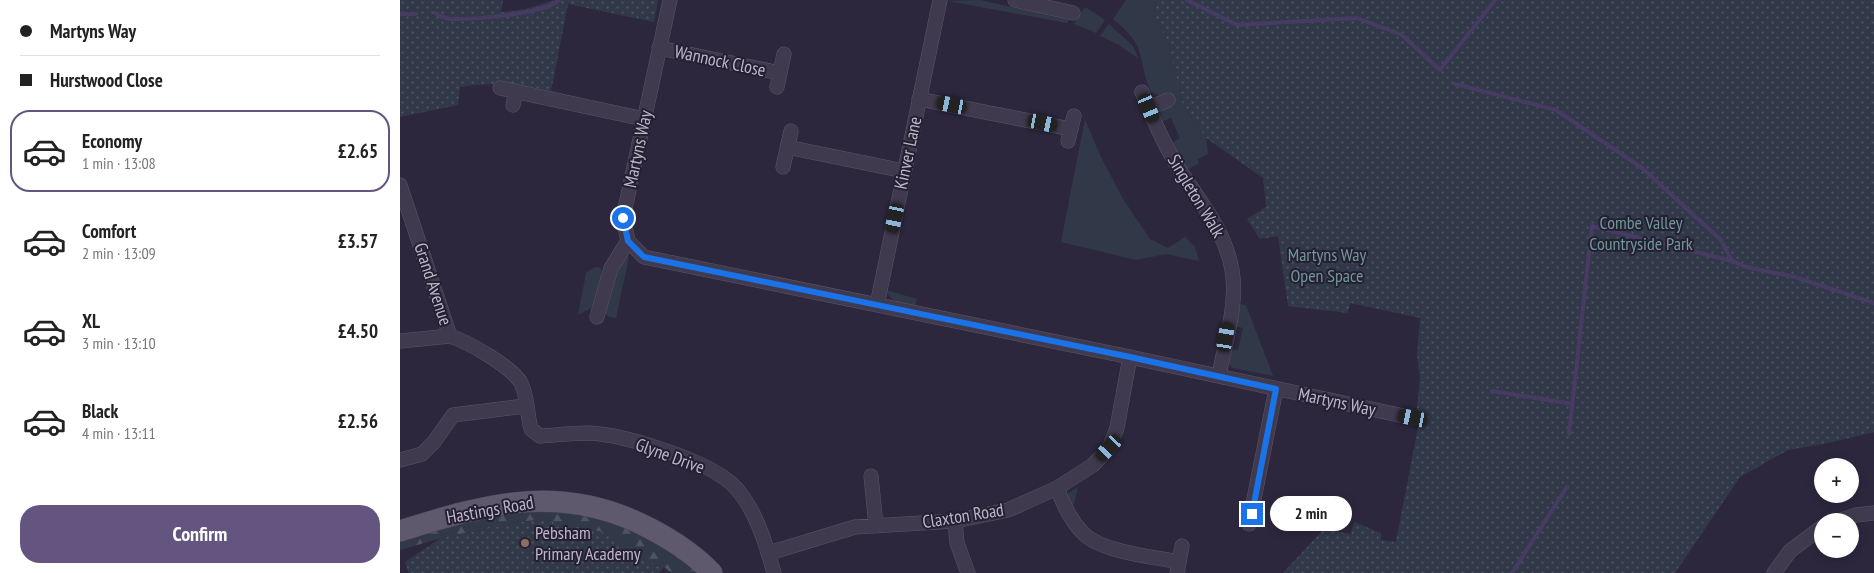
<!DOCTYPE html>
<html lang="en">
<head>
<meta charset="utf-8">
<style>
	body { margin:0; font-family:"PT Sans Narrow",sans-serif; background:#f2f2f2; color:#222; height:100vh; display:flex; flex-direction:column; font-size:19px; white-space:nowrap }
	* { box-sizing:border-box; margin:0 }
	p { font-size:16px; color:#767676 }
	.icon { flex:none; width:28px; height:28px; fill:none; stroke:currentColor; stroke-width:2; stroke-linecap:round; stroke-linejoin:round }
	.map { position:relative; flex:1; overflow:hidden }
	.drawer { display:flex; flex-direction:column; background:#fff; width:400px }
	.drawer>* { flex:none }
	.banner { display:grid; align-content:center; height:110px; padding:0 20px; background:#fff }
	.tools { position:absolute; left:1414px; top:458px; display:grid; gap:10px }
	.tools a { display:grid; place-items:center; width:45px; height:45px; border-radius:50%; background:#fff; box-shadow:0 2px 8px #0003; font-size:25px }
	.end { position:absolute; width:22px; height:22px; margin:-11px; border:6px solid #1a73e8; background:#fff; box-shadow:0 0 0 2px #fff }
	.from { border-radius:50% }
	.bubble { position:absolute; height:35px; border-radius:18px; background:#fff; box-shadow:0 2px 8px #0003; font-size:16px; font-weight:600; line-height:35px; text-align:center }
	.car { position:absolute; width:15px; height:30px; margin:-15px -8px; border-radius:6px; box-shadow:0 0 4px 1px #0007; background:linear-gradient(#222 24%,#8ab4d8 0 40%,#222 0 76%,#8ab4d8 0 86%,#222 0) }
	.banner b { display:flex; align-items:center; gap:18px; height:48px; font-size:19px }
	.banner b+b { border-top:1px solid #e0e0e0 }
	.banner i { width:12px; height:12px; background:#222 }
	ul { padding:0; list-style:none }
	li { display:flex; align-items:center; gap:15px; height:82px; margin:0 10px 8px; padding:0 10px; border:2px solid transparent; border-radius:20px }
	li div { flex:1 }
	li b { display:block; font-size:19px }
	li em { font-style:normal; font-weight:600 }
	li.on { border-color:#635580 }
	li>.icon { width:45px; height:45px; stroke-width:1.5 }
	.primary-button { display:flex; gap:10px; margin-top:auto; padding:10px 20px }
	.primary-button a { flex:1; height:58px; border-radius:20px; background:#635580; color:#fff; font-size:20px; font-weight:600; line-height:58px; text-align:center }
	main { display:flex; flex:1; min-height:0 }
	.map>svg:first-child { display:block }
</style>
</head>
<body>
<main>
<section class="drawer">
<div class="banner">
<b><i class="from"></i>Martyns Way</b>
<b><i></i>Hurstwood Close</b>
</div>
<ul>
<li class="on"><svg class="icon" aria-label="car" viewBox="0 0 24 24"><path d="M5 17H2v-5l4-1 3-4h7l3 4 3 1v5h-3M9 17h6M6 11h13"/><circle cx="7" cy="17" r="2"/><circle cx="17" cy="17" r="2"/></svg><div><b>Economy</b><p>1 min · 13:08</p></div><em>£2.65</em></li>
<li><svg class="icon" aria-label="car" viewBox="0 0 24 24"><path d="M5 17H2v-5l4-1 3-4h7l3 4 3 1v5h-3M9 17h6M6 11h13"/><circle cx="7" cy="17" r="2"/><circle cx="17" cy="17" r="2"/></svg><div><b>Comfort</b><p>2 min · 13:09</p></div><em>£3.57</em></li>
<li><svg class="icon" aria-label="car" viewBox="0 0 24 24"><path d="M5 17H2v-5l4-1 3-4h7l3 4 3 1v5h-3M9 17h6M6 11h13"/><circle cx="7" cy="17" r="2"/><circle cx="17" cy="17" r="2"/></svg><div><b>XL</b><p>3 min · 13:10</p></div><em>£4.50</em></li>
<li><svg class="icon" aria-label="car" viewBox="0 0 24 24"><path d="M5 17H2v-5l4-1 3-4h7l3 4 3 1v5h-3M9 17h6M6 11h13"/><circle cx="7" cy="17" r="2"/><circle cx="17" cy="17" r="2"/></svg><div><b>Black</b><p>4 min · 13:11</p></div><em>£2.56</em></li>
</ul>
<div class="primary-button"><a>Confirm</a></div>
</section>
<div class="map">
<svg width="1474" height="573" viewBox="0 0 1474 573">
	<defs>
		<pattern id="forest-firs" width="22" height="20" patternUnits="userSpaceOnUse" patternTransform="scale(1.25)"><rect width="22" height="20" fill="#313949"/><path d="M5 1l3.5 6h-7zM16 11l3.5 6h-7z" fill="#4d5362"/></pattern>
		<pattern id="park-dots" width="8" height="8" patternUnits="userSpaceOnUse" patternTransform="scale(1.25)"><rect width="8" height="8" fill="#313949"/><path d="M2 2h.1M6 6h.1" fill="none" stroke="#4d5362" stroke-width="1.8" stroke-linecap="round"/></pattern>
	</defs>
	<rect width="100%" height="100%" fill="#2d273e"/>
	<path fill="#313949" d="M580,0l89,20 -2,3 -119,-22z
		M726,0h30l-1,16 14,30 13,56 24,36 2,16 -10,5 1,4 -12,7 -15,-27 8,-5 -9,-20 -10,4 -2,-8 8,-20 -9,1 -7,-3c-15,-37 -2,-44 -38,-73z
		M685,7l20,13 -9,13 -22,-9z
		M709,24l24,22 5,12 -21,-14 -17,-8z
		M685,119l15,36 23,44 27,40 18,9 17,-11 10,10 4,14 -33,-7 -30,6 -75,-18z
		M225,255l4,2 -13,61 -7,-1 -7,-7 13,-40z
		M195,267l6,1 1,15 -7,23 -17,9 8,-42z
		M486,290l31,9 -2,7c-13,-2 -23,-2 -29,-16z
		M838,304l8,1 27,71 -40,-8 -6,-6 2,-13 9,1 5,-22 -9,-2z
		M678,487l-5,20 -6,-13z"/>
	<path fill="url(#forest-firs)" d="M178,510l76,27 48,36h-31l-7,-6 -28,-10 -30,-24 -59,-13 -22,1 -84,17 -41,12v-11l105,-28z"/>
	<path fill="url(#park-dots)" d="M0,0h103l-2,12 25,-3 28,-9h104l-4,22 -86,-18 -17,87c-31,-8 -60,-9 -91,-4l-2,18 -58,12z
		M756,0h718v432l-46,11 -40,7 -48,27 -65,96h-392l41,-44 27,5 3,-12 27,11v7l15,2 23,-120 -2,-15 3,-30 -3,-22 3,-37 -70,-15 -2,10 -60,-7 -10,-70 -18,3 -13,-20 19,-12 -3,-29 -57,-40 -24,-36 -13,-56 -14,-30z
		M147,520l59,13 30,24 28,10 -5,6h-250l-4,-11 36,-24 84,-17z"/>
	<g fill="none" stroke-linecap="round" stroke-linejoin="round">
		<path stroke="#473b63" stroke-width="4" d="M787,0l50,25 120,-7 45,17 38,35 55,-70
			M35,13c4,2 9,5 14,6 21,1 96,-5 110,-19
			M0,14h16
			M1055,84l101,26 86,58 79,72 11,21 14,6 49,10 79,26
			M1092,391l81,13
			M1169,434l23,-208 140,35
			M1112,573l55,-86"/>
		<g stroke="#5b5569" stroke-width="15">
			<path id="minor" d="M270,0l-47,218 5,23 16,16 486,100 283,61
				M615,0l58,13
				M259,48l121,25
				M377,87l7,-33
				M100,88l144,31
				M742,92c10,25 21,51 36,75 21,34 47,63 54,103 6,34 -7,73 -13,105
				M519,99l152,30
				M113,105l3,-14
				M749,108l19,-8
				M668,141l6,-25
				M387,147l117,24
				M383,167l8,-36
				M0,185l50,151c18,6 61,30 71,47 7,14 6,32 10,46l9,7c16,-1 34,-3 50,-3 35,2 116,27 142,51 23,22 34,60 42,89
				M477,305l63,-305
				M197,317l14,-49 17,-27
				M0,341l50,-5
				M0,460l22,-6 12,-12 19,-27 72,-9
				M471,476l5,50
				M657,488c6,16 16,36 28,47 19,17 69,22 94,27
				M555,521l2,22 11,30
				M1438,521l18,-6 18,-2
				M849,524l27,-135
				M369,553l86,-26 100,-6 53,-11 49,-22 36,-23 16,-17 8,-20 13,-71
				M777,573l5,-27
				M1374,573l16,-22 32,-24"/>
		</g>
		<g stroke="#474154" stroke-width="22">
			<path id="primary" d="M0,531c89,-28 163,-49 251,-2 23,12 43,25 61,44"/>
		</g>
		<use href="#minor" stroke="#403a4e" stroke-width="14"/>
		<use href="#primary" stroke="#5f596e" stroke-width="21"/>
	</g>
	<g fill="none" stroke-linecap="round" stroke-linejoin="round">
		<path stroke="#1a73e8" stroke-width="6" d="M223,218l5,23 16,16 486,100 146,32 -24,125"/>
	</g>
	<circle fill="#8d6e63" stroke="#251f33" stroke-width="2" cx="125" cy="543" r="5"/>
	<g text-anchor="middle" stroke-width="4" stroke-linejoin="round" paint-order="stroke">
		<g font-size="18" fill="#bdb7c9" stroke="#251f33">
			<text transform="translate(320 61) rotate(12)" y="6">Wannock Close</text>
			<text transform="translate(238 149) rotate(-78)" y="6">Martyns Way</text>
			<text transform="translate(508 153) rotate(-78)" y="6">Kinver Lane</text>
			<text transform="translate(796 196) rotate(59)" y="6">Singleton Walk</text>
			<text transform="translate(33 284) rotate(72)" y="6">Grand Avenue</text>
			<text transform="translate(937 402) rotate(12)" y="6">Martyns Way</text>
			<text transform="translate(270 456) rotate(20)" y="6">Glyne Drive</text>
			<text transform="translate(90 510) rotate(-10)" y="6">Hastings Road</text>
			<text transform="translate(563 516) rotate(-9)" y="6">Claxton Road</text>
		</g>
		<g font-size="18" fill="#6f9896" stroke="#251f33">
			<text x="1241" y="229">Combe Valley<tspan x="1241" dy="21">Countryside Park</tspan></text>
			<text x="927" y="261">Martyns Way<tspan x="927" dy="21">Open Space</tspan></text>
		</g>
		<g font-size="18" fill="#bdb7c9" stroke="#251f33" text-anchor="start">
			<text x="135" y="539">Pebsham<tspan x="135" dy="21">Primary Academy</tspan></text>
		</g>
	</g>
</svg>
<div class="tools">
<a>+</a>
<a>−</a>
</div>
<i class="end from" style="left:223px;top:218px"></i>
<i class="end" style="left:852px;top:514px"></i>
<div class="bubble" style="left:870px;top:496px;width:82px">2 min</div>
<i class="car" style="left:552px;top:105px;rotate:282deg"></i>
<i class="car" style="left:749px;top:108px;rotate:157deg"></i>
<i class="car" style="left:643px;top:123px;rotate:102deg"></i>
<i class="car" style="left:495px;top:218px;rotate:192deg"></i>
<i class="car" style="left:826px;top:337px;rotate:10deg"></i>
<i class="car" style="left:1013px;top:418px;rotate:282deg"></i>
<i class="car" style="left:709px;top:448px;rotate:223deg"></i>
</div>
</main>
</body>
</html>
